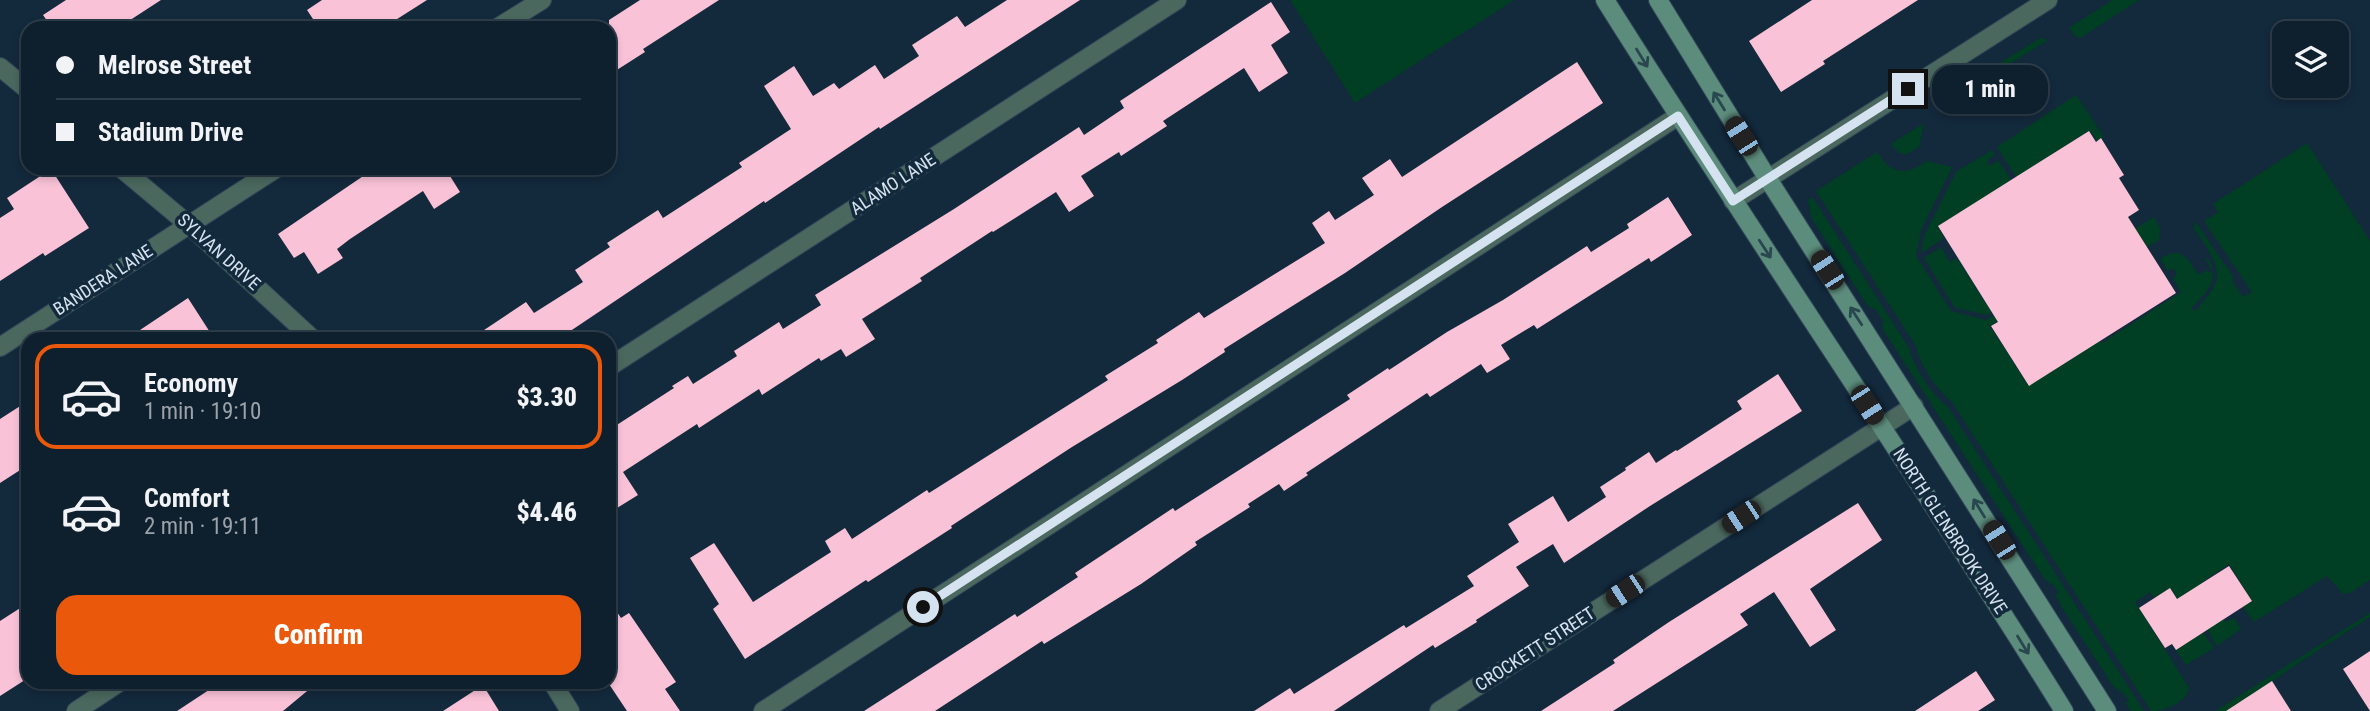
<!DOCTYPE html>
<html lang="en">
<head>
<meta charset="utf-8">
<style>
	body { margin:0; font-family:"Roboto Condensed",sans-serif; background:#172735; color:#f1f3f6; height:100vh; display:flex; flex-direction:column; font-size:26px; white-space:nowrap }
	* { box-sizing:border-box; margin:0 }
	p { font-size:23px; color:#9ba2aa }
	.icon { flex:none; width:38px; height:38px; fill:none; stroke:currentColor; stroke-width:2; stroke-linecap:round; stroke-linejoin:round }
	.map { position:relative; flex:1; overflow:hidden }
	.sheet { position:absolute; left:21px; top:332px; width:595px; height:357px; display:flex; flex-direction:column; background:#0e1f2d; border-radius:21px; box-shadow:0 4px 10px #0003,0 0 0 2px #2e3d49 }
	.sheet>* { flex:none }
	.banner { position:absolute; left:21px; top:21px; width:595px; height:154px; border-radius:21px; box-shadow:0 4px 10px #0003,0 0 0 2px #2e3d49; display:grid; align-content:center; height:154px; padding:0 35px; background:#0e1f2d }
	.fabs { position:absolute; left:2272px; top:21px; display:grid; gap:14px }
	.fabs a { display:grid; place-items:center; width:77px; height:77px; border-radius:14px; background:#0e1f2d; box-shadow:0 4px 10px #0003,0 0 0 2px #2e3d49; font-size:35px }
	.end { position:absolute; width:32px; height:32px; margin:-16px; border:9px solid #d5e2ef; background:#111; box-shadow:0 0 0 4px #111 }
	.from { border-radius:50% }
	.bubble { position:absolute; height:49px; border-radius:21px; background:#0e1f2d; box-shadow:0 4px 10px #0003,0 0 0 2px #2e3d49; font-size:23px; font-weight:800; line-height:49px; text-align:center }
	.car { position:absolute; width:21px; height:42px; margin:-21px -10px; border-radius:9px; box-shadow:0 0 5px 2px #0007; background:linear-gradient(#222 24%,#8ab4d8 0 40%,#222 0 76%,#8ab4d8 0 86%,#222 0) }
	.banner b { display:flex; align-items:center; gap:24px; height:66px; font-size:26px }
	.banner b+b { border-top:2px solid #2e3d49 }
	.banner i { width:18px; height:18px; background:#f1f3f6 }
	ul { padding:12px 0 0; list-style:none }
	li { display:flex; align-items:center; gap:21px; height:105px; margin:0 14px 10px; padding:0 21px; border:4px solid transparent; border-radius:21px }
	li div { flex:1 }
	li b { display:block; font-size:26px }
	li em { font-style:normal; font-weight:800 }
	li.current { border-color:#ea580c }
	li>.icon { width:63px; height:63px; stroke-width:1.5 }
	.button { display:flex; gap:14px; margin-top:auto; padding:14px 35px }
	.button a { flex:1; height:80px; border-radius:21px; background:#ea580c; color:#fff; font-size:28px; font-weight:800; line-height:80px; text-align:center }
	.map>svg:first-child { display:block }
</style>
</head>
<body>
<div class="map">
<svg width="2370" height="711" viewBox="0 0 2370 711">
	<rect width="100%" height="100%" fill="#13293c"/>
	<path fill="#003f23" d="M1290,0h224l-159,103z
		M2112,0h27l-59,38 -5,-2 -6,-8z
		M2040,38l8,2 -85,53 -3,-5z
		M2076,95l28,42 -7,4 -7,-11 -74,47 -19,-30z
		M1924,123l-5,24 -12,7 -8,-1 -8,-9z
		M2307,143l63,98v339l-20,13 -7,1 -16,-18 -73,46 -11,-15 9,-6 -23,-37 -28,19 16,25 -23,16 -24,-36 -16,10 -4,-6 -15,10 54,86c-4,15 -23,23 -38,23l-199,-309c-16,-14 -32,-36 -36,-56l-100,-155 61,-39c15,23 28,24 50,9l25,6 -31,63 -5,26 35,55 35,9 19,-12 3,6 -18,12 38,59 71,-46 3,4 79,-51 -8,-14 4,-3 -4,-7 -5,3 -8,-12c22,-14 27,-1 38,16l9,-5 2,3 3,-2 -6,-11 2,-2c13,21 -1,35 -16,49l2,4 4,-2c4,-8 12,-14 16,-23 11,-20 -10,-41 -20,-57l1,-8 39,57 -3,2 12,17 9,-5 -48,-71 14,-9 -5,-8z
		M1992,150l3,6 -6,2 -2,6 5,1 6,-5 13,20 -73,47 6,11 -23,15 3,-17 32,-64z
		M1813,198l96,150c6,21 21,45 38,58l197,305h-14l-4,-8 3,-2 -7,-10 -2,1 -7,-6 -51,-79 -6,-12 3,-3 -7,-9 -2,1 -6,-6 -160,-247 -3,-7 3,-2 -9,-14 -3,1 -7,-7 -54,-85 -3,-18z
		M2154,217l6,11 -1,12 -12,7 -10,-15 -46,24z
		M1941,247l9,15 7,-4 29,46 12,-6 5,7 -16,10 -32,-7 -31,-50z
		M2220,613l5,9 9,-4 7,11 -24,17 -13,-22z
		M2370,613v4l-73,47 -68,47h-14z
		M2203,632l11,16 -28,17 -10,-15z"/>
	<path fill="#f9c2d7" d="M66,0h95l-43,28h-66l-9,-13z
		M322,0h105l-44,28h-64l-12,-18z
		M640,0h79l-76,49 2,3 -36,23v-55z
		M1007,0h73l-200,129 -1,-2 -114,76 -1,-2 -207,139h-88l57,-38 8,11 49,-31 -8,-12 35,-23 -3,-4 51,-33 5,8 79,-51 -3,-4 52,-34 -27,-43 30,-20 19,30 21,-13 5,6 36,-24 9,14 35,-23 -7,-11 45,-29 8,11z
		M1812,0h106l-95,61 2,3 -44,28 -32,-51z
		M1271,2l19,30 -19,13 17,28 -29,19 -15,-24 -81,53 4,5 -46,30 -2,-4 -38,24 13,20 -25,16 -13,-20 -63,40 -1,-1 -72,47 2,3 -60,38 13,20 -29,18 -5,-8 -20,12 -2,-3 -57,37 -3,-6 -60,39 -2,-4 -74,48 15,23 -29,18v-83l65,-42 -2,-2 16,-10 5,8 44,-28 -3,-5 45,-29 4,7 38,-24 -6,-10 139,-86 125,-82 5,8 40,-27 -4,-7z
		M1577,62l26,41 -161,104 -97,66 -121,76 1,3 -43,28 -110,67 -121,79 1,2 -84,54 -2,-2 -121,79 -32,-50 6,-5 -29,-46 24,-15 39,59 78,-50 -6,-11 20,-13 7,11 75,-49 2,3 179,-113 -3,-4 53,-33 -2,-3 43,-28 5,6 121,-75 -13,-20 17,-12 6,9 39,-25 -12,-17 28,-19 12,18z
		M2089,131l7,11 5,-4 23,37 -5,3 20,32 -11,7 48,76 -147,93 -38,-60 7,-4 -60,-96z
		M375,168h70l15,24 -26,17 -11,-18 -73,48 -13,10 6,9 -25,16 -14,-22 -10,6 -16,-24z
		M51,169l38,59 -44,28 -2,-3 -43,28v-63l14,-9 -7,-11z
		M1668,197l24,38 -41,27 -2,-4 -112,71 -3,-4 -33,20 9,14 -23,14 -6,-9 -51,33 -3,-4 -121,80 2,2 -24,16 -5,-7 -31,20 2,3 -55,35 2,3 -56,39 -97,60 -2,-3 -107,70h-71l151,-97 2,3 61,-40 -3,-4 98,-65 2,3 175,-112 -3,-4 41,-27 1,2 58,-38 56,-32 84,-54 4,6 38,-24 -2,-4z
		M188,298l27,42h-90z
		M1778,374l24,37 -152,95 -86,57 -11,-19 -37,23 13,19 -53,34 1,2 -42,26 -2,-3 -99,66h-80l36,-23 4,6 110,-69 2,3 68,-42 -7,-10 52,-34 -11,-18 45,-28 15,26 38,-25 -6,-10 26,-17 -1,-2 24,-16 7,11 20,-13 1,1 65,-42 -5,-8z
		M28,401v64l-28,18v-64z
		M1858,503l24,37 -72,49 26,41 -26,17 -36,-55 -34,22 8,11 -135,86h-72l74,-48 -2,-3 56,-38z
		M2229,566l23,35 -76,49 -4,-6 -7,4 -26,-40 31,-20 7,11z
		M609,600l12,18 8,-5 47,69 -11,7 15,22h-53l-18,-27z
		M28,603v75l-28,18v-75z
		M2370,651v60l-27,-42z
		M1976,671l19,29 -17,11h-63z
		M2272,681l19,30h-65z
		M221,682h97l-35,29h-106z
		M483,685l16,26h-56z"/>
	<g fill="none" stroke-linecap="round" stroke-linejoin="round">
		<g stroke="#324759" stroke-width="20">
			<path id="minor" d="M497,28l45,-28
				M0,347l277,-179
				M609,367l568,-367
				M76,711l44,-29
				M763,711l915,-595
				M1439,711l475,-305"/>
		</g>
		<g stroke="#324759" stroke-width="20">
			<path id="tertiary" d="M0,67l28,23
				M121,168l68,57 125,115
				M1733,201l315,-201
				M552,682l18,29"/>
		</g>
		<g stroke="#324759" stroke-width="20">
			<path id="secondary" d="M1605,0c150,239 310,471 459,711
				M1658,0l110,179 339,532"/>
		</g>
		<use href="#minor" stroke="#4a685e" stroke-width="18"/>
		<use href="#tertiary" stroke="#4a685e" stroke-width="18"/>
		<use href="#secondary" stroke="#5c8c7c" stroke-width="18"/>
	</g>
	<defs><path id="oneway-shaft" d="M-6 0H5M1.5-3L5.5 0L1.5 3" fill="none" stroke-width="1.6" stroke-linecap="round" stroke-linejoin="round" transform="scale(1.75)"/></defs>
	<g stroke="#29474f">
		<use href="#oneway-shaft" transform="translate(1642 58) rotate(58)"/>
		<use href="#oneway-shaft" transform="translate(1719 101) rotate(-122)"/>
		<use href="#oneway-shaft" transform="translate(1765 249) rotate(57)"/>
		<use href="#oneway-shaft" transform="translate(1856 316) rotate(-123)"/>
		<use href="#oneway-shaft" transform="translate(1979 508) rotate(-122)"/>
		<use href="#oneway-shaft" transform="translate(2023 645) rotate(58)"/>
	</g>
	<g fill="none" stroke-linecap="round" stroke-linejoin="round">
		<path stroke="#d5e2ef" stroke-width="9" d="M923,607l755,-491 55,85 175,-112"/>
	</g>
	<g text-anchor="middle" stroke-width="7" stroke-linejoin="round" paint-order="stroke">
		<g font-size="18" fill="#d5e2ef" stroke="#13293c">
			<text transform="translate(893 184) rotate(-33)" y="6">ALAMO LANE</text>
			<text transform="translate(219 252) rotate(42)" y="6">SYLVAN DRIVE</text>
			<text transform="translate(103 280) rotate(-33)" y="6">BANDERA LANE</text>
			<text transform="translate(1950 531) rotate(57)" y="6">NORTH GLENBROOK DRIVE</text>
			<text transform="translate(1535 649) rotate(-33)" y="6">CROCKETT STREET</text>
		</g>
	</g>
</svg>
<div class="fabs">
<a><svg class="icon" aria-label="layers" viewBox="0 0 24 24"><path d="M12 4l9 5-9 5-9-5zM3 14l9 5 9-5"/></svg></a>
</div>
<i class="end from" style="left:923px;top:607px"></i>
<i class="end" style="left:1908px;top:89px"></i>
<div class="bubble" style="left:1932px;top:65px;width:116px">1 min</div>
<i class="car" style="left:1741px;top:136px;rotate:328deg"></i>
<i class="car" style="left:1827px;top:270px;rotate:327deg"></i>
<i class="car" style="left:1867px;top:405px;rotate:147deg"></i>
<i class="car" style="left:1741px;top:517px;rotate:237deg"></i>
<i class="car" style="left:1999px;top:540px;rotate:328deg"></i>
<i class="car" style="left:1625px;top:591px;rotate:237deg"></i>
<div class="banner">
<b><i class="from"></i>Melrose Street</b>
<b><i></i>Stadium Drive</b>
</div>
<section class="sheet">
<ul>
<li class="current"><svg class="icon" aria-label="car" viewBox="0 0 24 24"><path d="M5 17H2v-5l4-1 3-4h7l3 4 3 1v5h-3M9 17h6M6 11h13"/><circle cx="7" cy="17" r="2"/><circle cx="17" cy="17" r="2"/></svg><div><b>Economy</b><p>1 min · 19:10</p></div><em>$3.30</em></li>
<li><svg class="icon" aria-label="car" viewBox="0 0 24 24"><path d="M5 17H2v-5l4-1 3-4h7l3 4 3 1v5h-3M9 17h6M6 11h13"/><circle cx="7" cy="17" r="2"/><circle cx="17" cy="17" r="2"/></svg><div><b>Comfort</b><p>2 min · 19:11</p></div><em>$4.46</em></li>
</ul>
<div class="button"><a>Confirm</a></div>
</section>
</div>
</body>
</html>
